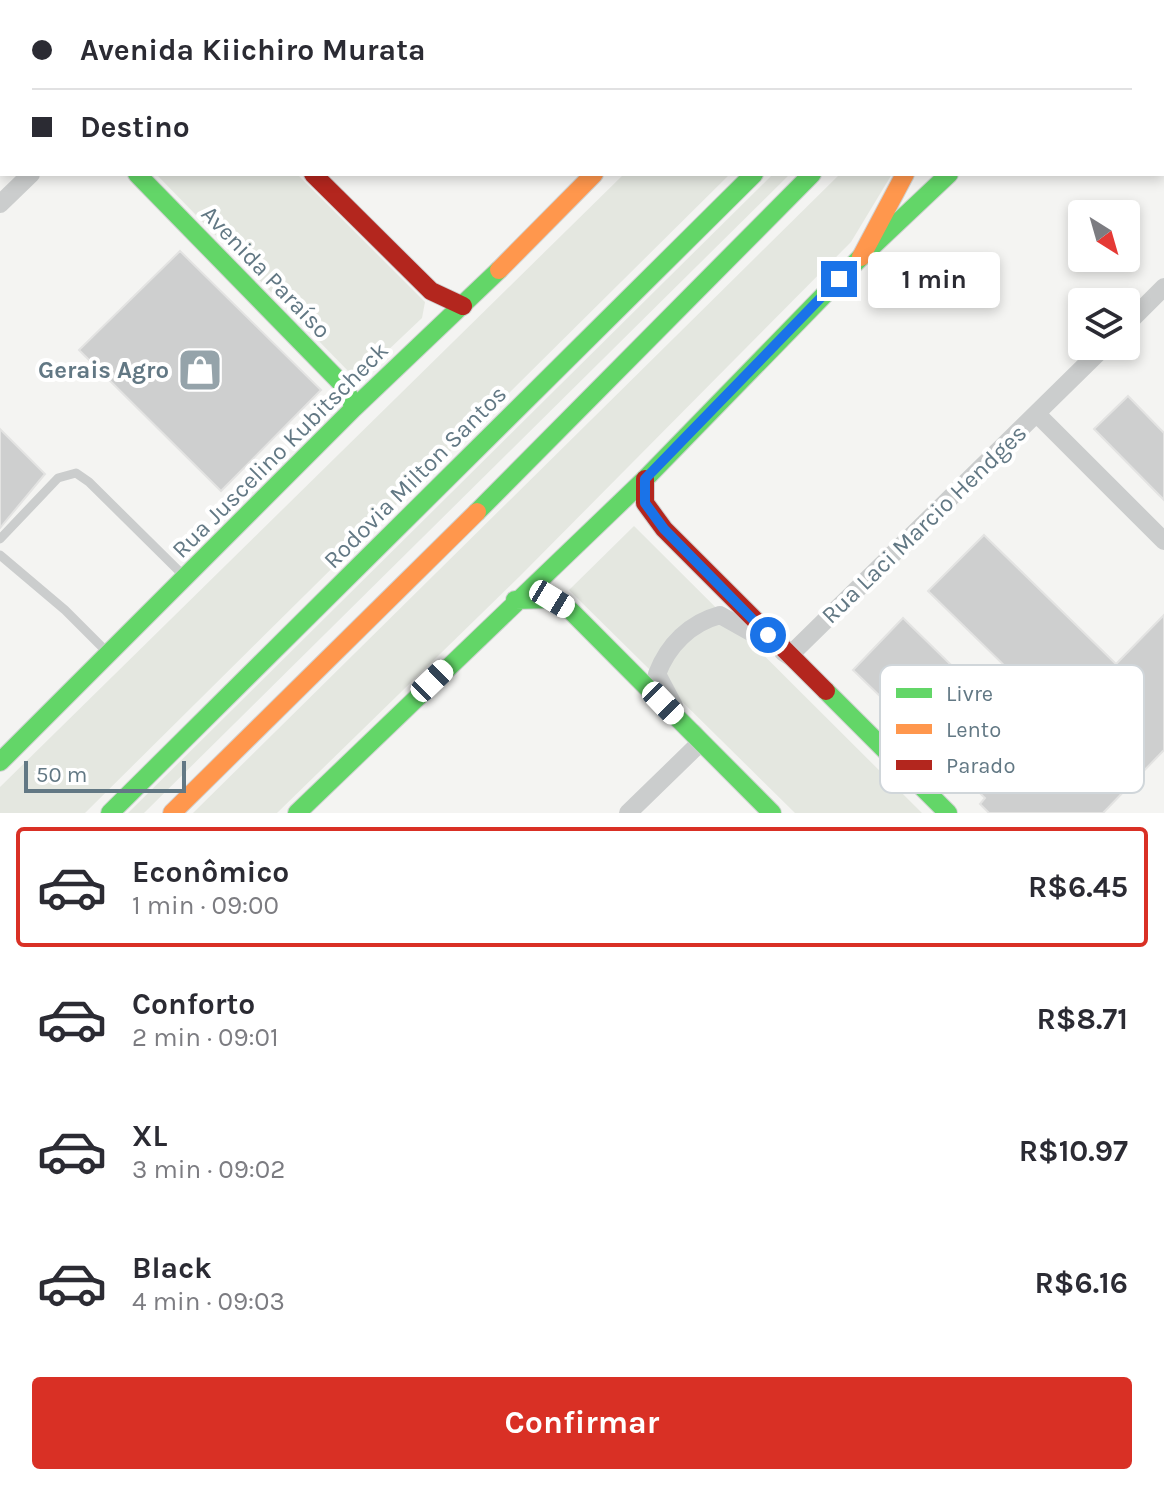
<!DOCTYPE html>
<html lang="pt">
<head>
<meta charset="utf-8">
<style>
	body { margin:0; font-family:Karla,sans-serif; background:#f7f7f7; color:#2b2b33; height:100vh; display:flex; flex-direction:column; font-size:30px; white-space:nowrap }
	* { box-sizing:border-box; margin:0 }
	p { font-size:26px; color:#7c7c81 }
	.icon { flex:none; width:44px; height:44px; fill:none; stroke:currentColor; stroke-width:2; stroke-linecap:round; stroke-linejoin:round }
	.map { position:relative; height:813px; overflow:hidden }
	.sheet { display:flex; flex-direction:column; background:#fff; flex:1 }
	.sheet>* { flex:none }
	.top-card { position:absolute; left:0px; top:0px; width:1164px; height:176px; box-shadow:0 4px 12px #0003; display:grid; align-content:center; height:176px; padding:0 32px; background:#fff }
	.needle { width:52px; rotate:143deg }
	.buttons { position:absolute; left:1068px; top:200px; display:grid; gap:16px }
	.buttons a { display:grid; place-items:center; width:72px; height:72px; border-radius:8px; background:#fff; box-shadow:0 4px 12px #0003; font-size:40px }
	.scale { position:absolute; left:24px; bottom:20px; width:162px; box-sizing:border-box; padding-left:8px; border:4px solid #627884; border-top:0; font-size:22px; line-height:28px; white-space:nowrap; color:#627884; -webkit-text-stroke:6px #fff; paint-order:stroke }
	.end { position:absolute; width:36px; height:36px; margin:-18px; border:10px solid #1a73e8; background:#fff; box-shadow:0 0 0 4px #fff }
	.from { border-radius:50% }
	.bubble { position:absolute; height:56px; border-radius:8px; background:#fff; box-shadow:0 4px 12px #0003; font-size:26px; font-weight:700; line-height:56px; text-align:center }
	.car { position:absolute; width:24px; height:48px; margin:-24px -12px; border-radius:10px; box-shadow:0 0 6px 2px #0007; background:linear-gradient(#fff 24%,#345 0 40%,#fff 0 76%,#345 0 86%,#fff 0) }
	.top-card b { display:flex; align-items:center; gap:28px; height:76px; font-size:30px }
	.top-card b+b { border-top:2px solid #e1e1e2 }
	.top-card i { width:20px; height:20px; background:#2b2b33 }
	ul { padding:14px 0 0; list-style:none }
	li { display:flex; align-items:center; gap:24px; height:120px; margin:0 16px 12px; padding:0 16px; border:4px solid transparent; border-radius:8px }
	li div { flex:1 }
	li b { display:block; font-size:30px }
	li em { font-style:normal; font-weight:700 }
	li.active { border-color:#d93025 }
	li>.icon { width:72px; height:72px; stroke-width:1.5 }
	.action { display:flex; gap:16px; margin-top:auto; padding:16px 32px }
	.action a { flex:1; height:92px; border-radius:8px; background:#d93025; color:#fff; font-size:32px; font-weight:700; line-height:92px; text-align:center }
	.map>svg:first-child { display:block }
</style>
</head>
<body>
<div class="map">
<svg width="1164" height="813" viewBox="0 0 1164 813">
	<rect width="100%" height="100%" fill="#f4f4f2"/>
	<path fill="#e4e7e0" d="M156,174h141l128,128 -3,16 -59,56h-12z
		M624,174h106l-645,639h-85v-26z
		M773,174h17l-646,639h-16z
		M840,174h52l-41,68 -331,334 -243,237h-84z
		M634,526l288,287h-127l-226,-223z"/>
	<path fill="#cecfcf" stroke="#e3e3e2" stroke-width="2" d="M180,251l141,139 -100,101 -142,-141z
		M1128,396l36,37v67l-70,-71z
		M0,429l45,45 -45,54z
		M984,535l132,129 48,-49v135l-61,63h-114l-9,-9 5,-6 -132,-128 50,-52 132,129 26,-26 -133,-130z"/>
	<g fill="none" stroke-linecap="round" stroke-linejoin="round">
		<g stroke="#d0d2d2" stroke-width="20">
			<path id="fast" d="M140,0l2,2
				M799,2l4,-2
				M988,2l3,-2
				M137,174l208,213 9,21
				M477,512l335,-338
				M515,600l37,-1 19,12 201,202
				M826,691l122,122
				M0,762l354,-354 145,-138
				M110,813l644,-639
				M297,813l348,-334 216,-222 88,-83"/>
		</g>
		<g stroke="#d0d2d2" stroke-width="20">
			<path id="slow" d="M767,2l2,-2
				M1133,2l3,-2
				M0,34l2,2
				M861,257l44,-83
				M499,270l95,-96
				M172,813l305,-301"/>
		</g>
		<g stroke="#d0d2d2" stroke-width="20">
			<path id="jam" d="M925,2l2,-2
				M313,174l118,117 32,15
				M645,479v24l19,26 162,162"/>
		</g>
		<path stroke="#cbcdcd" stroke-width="9" d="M0,539l58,-61 18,-5 13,9 94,93
			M0,555l65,55 42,42"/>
		<path stroke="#cbcdcd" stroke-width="18" d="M206,2l2,-2
			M1162,52l2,2
			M0,204l31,-30
			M1126,325l38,-38
			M1037,414l127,127
			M783,652l6,4 316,-310
			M674,706l-17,-32c11,-29 33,-51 63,-59l41,23
			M628,813l73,-71 -7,-9"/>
		<use href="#fast" stroke="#63d668" stroke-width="18"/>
		<use href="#slow" stroke="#ff974d" stroke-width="18"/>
		<use href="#jam" stroke="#b3261e" stroke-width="18"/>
	</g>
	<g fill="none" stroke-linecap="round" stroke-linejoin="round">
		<path stroke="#1a73e8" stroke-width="10" d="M768,635l-104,-106 -19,-26v-24l194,-200"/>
	</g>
	<defs>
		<g id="shop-square" transform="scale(2.3)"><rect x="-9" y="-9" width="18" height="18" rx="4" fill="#95a3aa" stroke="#fff"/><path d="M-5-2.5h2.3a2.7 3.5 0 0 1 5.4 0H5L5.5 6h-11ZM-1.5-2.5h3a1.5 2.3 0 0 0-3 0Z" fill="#fff"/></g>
	</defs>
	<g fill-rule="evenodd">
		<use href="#shop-square" x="200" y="370"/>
	</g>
	<g text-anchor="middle" stroke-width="8" stroke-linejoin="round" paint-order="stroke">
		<g font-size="24" fill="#627884" stroke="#fff">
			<text transform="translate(266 272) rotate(46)" y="8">Avenida Paraíso</text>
			<text transform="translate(280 450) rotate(-45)" y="8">Rua Juscelino Kubitscheck</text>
			<text transform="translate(415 477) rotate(-45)" y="8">Rodovia Milton Santos</text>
			<text transform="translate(924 524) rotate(-44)" y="8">Rua Laci Marcio Hendges</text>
		</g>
		<g font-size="24" font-weight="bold" fill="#627884" stroke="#fff" text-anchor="end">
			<text x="169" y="378">Gerais Agro</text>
		</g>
	</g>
	<rect x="880" y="665" width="264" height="128" rx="12" fill="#fff" stroke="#d0d6da" stroke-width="2"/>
	<rect x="896" y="688" width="36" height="10" fill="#63d668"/>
	<rect x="896" y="724" width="36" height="10" fill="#ff974d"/>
	<rect x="896" y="760" width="36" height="10" fill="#b3261e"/>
	<g font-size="22" fill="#627884">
		<text x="946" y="701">Livre</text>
		<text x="946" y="737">Lento</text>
		<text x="946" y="773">Parado</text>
	</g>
</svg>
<div class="buttons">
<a><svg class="needle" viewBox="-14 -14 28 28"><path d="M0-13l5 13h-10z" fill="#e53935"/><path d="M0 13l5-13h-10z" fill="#7c7c81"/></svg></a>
<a><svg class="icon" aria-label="layers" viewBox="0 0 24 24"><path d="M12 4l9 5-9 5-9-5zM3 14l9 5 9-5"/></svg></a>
</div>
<div class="scale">50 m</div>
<i class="end from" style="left:768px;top:635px"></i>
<i class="end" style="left:839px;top:279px"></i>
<div class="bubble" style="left:868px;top:252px;width:132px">1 min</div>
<i class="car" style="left:552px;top:599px;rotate:121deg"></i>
<i class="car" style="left:432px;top:681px;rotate:46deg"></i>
<i class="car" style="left:663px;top:703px;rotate:136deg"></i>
<div class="top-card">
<b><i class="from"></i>Avenida Kiichiro Murata</b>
<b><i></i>Destino</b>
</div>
</div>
<section class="sheet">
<ul>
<li class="active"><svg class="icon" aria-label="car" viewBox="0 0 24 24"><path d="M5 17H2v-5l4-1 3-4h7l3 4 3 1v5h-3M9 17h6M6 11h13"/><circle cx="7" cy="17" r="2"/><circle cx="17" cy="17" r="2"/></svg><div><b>Econômico</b><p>1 min · 09:00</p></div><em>R$6.45</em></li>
<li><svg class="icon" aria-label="car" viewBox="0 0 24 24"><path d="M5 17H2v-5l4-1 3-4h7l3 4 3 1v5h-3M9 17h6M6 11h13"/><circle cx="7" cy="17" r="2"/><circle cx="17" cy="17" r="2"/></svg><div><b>Conforto</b><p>2 min · 09:01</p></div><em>R$8.71</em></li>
<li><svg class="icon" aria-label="car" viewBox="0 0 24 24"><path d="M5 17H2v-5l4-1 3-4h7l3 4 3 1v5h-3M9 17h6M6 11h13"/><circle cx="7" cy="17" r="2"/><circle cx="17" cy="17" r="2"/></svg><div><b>XL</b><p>3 min · 09:02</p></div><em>R$10.97</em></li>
<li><svg class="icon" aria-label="car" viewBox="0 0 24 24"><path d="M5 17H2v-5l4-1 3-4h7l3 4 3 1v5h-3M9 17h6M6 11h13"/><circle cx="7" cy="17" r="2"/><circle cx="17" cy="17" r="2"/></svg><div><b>Black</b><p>4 min · 09:03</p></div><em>R$6.16</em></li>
</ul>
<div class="action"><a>Confirmar</a></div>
</section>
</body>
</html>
